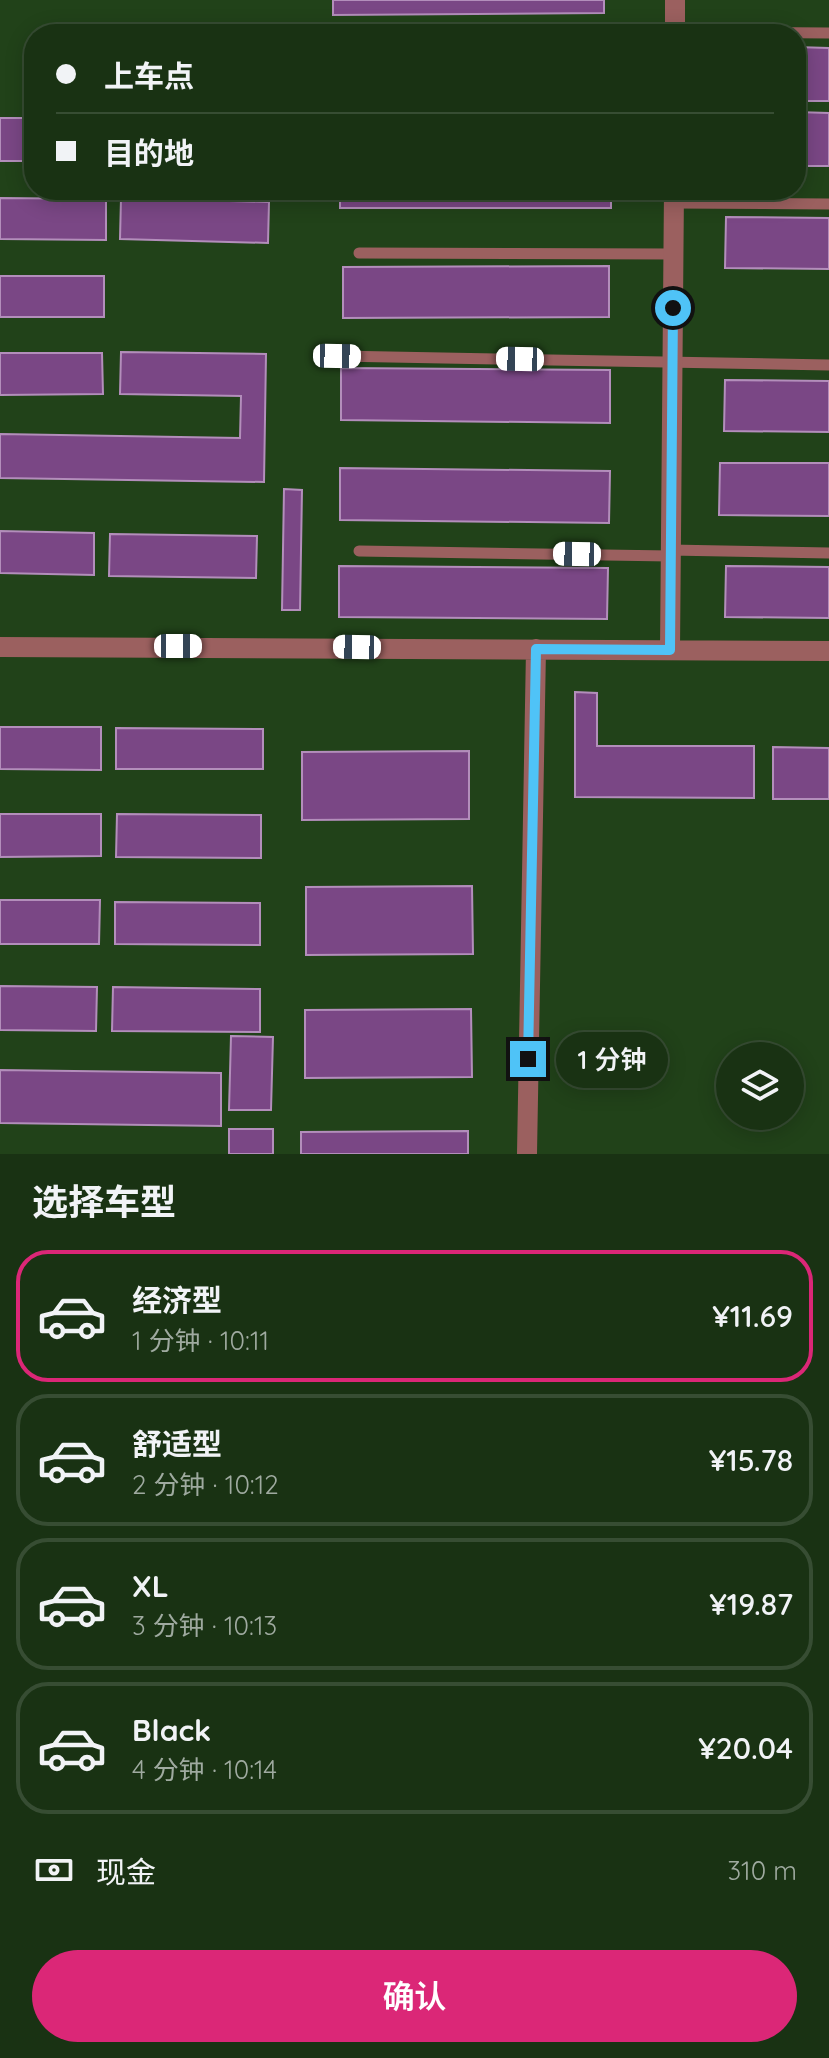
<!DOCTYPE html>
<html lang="zh">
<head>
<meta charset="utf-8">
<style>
	body { margin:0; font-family:Quicksand,"Noto Sans SC",sans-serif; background:#223a1c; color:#f1f3f6; height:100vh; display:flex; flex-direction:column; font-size:30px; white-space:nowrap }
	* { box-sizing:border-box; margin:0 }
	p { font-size:26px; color:#9faaa0 }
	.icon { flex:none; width:44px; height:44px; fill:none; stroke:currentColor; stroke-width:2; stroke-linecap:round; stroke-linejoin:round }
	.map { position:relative; height:1154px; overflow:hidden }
	.details { display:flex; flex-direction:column; background:#193213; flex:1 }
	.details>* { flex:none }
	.guide { position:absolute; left:24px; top:24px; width:782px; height:176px; border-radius:32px; box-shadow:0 4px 20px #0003,0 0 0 2px #374d33; display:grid; align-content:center; height:176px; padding:0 32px; background:#193213 }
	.controls { position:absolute; left:716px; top:1042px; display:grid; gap:16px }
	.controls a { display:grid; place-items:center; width:88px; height:88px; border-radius:50%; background:#193213; box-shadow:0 4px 20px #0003,0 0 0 2px #374d33; font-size:40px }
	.end { position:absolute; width:36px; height:36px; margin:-18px; border:10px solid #4fc3f7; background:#111; box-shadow:0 0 0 4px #111 }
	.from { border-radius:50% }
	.bubble { position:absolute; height:56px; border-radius:28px; background:#193213; box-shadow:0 4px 20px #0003,0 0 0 2px #374d33; font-size:26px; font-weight:600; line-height:56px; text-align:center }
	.car { position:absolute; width:24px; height:48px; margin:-24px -12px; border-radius:10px; box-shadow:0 0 6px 2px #0007; background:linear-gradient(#fff 24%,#345 0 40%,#fff 0 76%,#345 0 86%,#fff 0) }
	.guide b { display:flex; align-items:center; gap:28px; height:76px; font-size:30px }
	.guide b+b { border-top:2px solid #374d33 }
	.guide i { width:20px; height:20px; background:#f1f3f6 }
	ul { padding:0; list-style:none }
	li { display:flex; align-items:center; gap:24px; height:132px; margin:0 16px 12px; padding:0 16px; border:4px solid #374d33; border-radius:32px }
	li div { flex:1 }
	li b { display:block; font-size:30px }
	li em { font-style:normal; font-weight:600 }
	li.selected { border-color:#db2777 }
	li>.icon { width:72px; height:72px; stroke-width:1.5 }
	h2 { padding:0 32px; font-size:36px; line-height:96px }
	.pay { display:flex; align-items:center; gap:20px; height:88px; padding:0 32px; font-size:30px }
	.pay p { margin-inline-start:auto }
	.primary-button { display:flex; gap:16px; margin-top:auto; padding:16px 32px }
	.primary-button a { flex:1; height:92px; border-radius:48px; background:#db2777; color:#fff; font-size:32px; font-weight:600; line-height:92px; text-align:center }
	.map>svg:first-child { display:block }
</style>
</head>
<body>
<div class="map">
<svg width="829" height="1154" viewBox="0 0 829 1154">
	<rect width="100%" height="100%" fill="#214219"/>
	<path fill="#7a4785" stroke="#b38ebb" stroke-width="2" d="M333,0h271v13l-271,2z
		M796,47l33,1v53h-33z
		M796,112l33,1v53h-33z
		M0,118h34v43h-34z
		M340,190h271v18h-271z
		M0,198l106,1v41l-106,-1z
		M121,198l148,4 -1,41 -148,-4z
		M726,217l103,1v51l-104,-1z
		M609,266v51l-266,1v-51z
		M0,276h104v41h-104z
		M121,352l145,2 -2,128 -264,-4v-44l240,4 1,-42 -121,-2z
		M0,353h102l1,41 -103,1z
		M341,368l269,2v53l-269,-3z
		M725,380l104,1v51l-105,-1z
		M720,463h109v53l-110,-1z
		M340,468l270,3 -1,52 -269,-3z
		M284,489l18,1 -2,120h-18z
		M0,531l94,2v42l-94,-2z
		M110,534l147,2 -1,42 -147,-2z
		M339,566l269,2 -1,51 -268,-2z
		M726,566l103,1v51l-104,-1z
		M575,692l22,1v53h157v52l-179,-1z
		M0,727h101v43l-101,-1z
		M116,728l147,1v40h-147z
		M773,747l56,1v51h-56z
		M469,751v68l-167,1v-68z
		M0,814h101v42l-101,1z
		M117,814l144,1v43l-145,-1z
		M472,886l1,68 -167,1v-68z
		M0,900h100l-1,44h-99z
		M115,902l145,1v42l-145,-1z
		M0,986l97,1 -1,44 -96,-1z
		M113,987l147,2v43l-148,-1z
		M471,1009l1,68 -167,1v-68z
		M231,1036l42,1 -2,73h-42z
		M0,1070l221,3v53l-221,-3z
		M229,1129h44v25h-44z
		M468,1131v23h-167v-22z"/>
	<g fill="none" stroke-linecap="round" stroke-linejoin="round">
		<path stroke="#9b605f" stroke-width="11" d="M186,29l643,4
			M673,203l156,1
			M359,253l314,1
			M337,356l492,9
			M670,550l159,3
			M359,551l311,5"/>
		<path stroke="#9b605f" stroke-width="20" d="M675,34v-34
			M0,647l829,4
			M670,650l4,-460
			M527,1154l9,-505"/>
	</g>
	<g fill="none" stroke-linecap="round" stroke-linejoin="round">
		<path stroke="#4fc3f7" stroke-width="10" d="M528,1059l8,-410 134,1 3,-342"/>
	</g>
</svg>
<div class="controls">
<a><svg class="icon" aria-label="layers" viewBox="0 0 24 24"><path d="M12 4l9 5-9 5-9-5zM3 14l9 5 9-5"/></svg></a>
</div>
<i class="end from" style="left:673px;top:308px"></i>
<i class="end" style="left:528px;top:1059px"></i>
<div class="bubble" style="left:556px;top:1032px;width:112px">1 分钟</div>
<i class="car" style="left:337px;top:356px;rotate:91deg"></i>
<i class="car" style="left:520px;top:359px;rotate:271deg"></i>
<i class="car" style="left:577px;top:554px;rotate:271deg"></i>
<i class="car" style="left:178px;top:646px;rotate:90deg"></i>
<i class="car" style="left:357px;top:647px;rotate:271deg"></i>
<div class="guide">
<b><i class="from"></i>上车点</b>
<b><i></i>目的地</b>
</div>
</div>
<section class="details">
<h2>选择车型</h2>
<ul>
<li class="selected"><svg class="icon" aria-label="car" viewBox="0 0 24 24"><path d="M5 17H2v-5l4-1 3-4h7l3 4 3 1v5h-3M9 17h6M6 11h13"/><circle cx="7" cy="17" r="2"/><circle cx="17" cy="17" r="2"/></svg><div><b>经济型</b><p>1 分钟 · 10:11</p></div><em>¥11.69</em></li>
<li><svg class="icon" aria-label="car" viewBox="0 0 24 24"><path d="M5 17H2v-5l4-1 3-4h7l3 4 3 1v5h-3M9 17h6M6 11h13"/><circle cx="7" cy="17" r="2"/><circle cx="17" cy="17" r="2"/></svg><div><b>舒适型</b><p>2 分钟 · 10:12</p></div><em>¥15.78</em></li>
<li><svg class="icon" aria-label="car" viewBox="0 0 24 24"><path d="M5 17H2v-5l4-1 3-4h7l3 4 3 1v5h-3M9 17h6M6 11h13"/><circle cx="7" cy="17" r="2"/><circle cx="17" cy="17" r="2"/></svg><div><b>XL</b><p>3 分钟 · 10:13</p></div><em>¥19.87</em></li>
<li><svg class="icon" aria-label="car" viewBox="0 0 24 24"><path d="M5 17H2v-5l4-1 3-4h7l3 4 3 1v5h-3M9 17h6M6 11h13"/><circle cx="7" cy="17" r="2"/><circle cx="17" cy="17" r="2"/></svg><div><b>Black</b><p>4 分钟 · 10:14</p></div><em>¥20.04</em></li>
</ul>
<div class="pay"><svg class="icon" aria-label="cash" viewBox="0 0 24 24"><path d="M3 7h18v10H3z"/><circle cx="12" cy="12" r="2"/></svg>现金<p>310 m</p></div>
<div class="primary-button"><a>确认</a></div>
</section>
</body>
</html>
